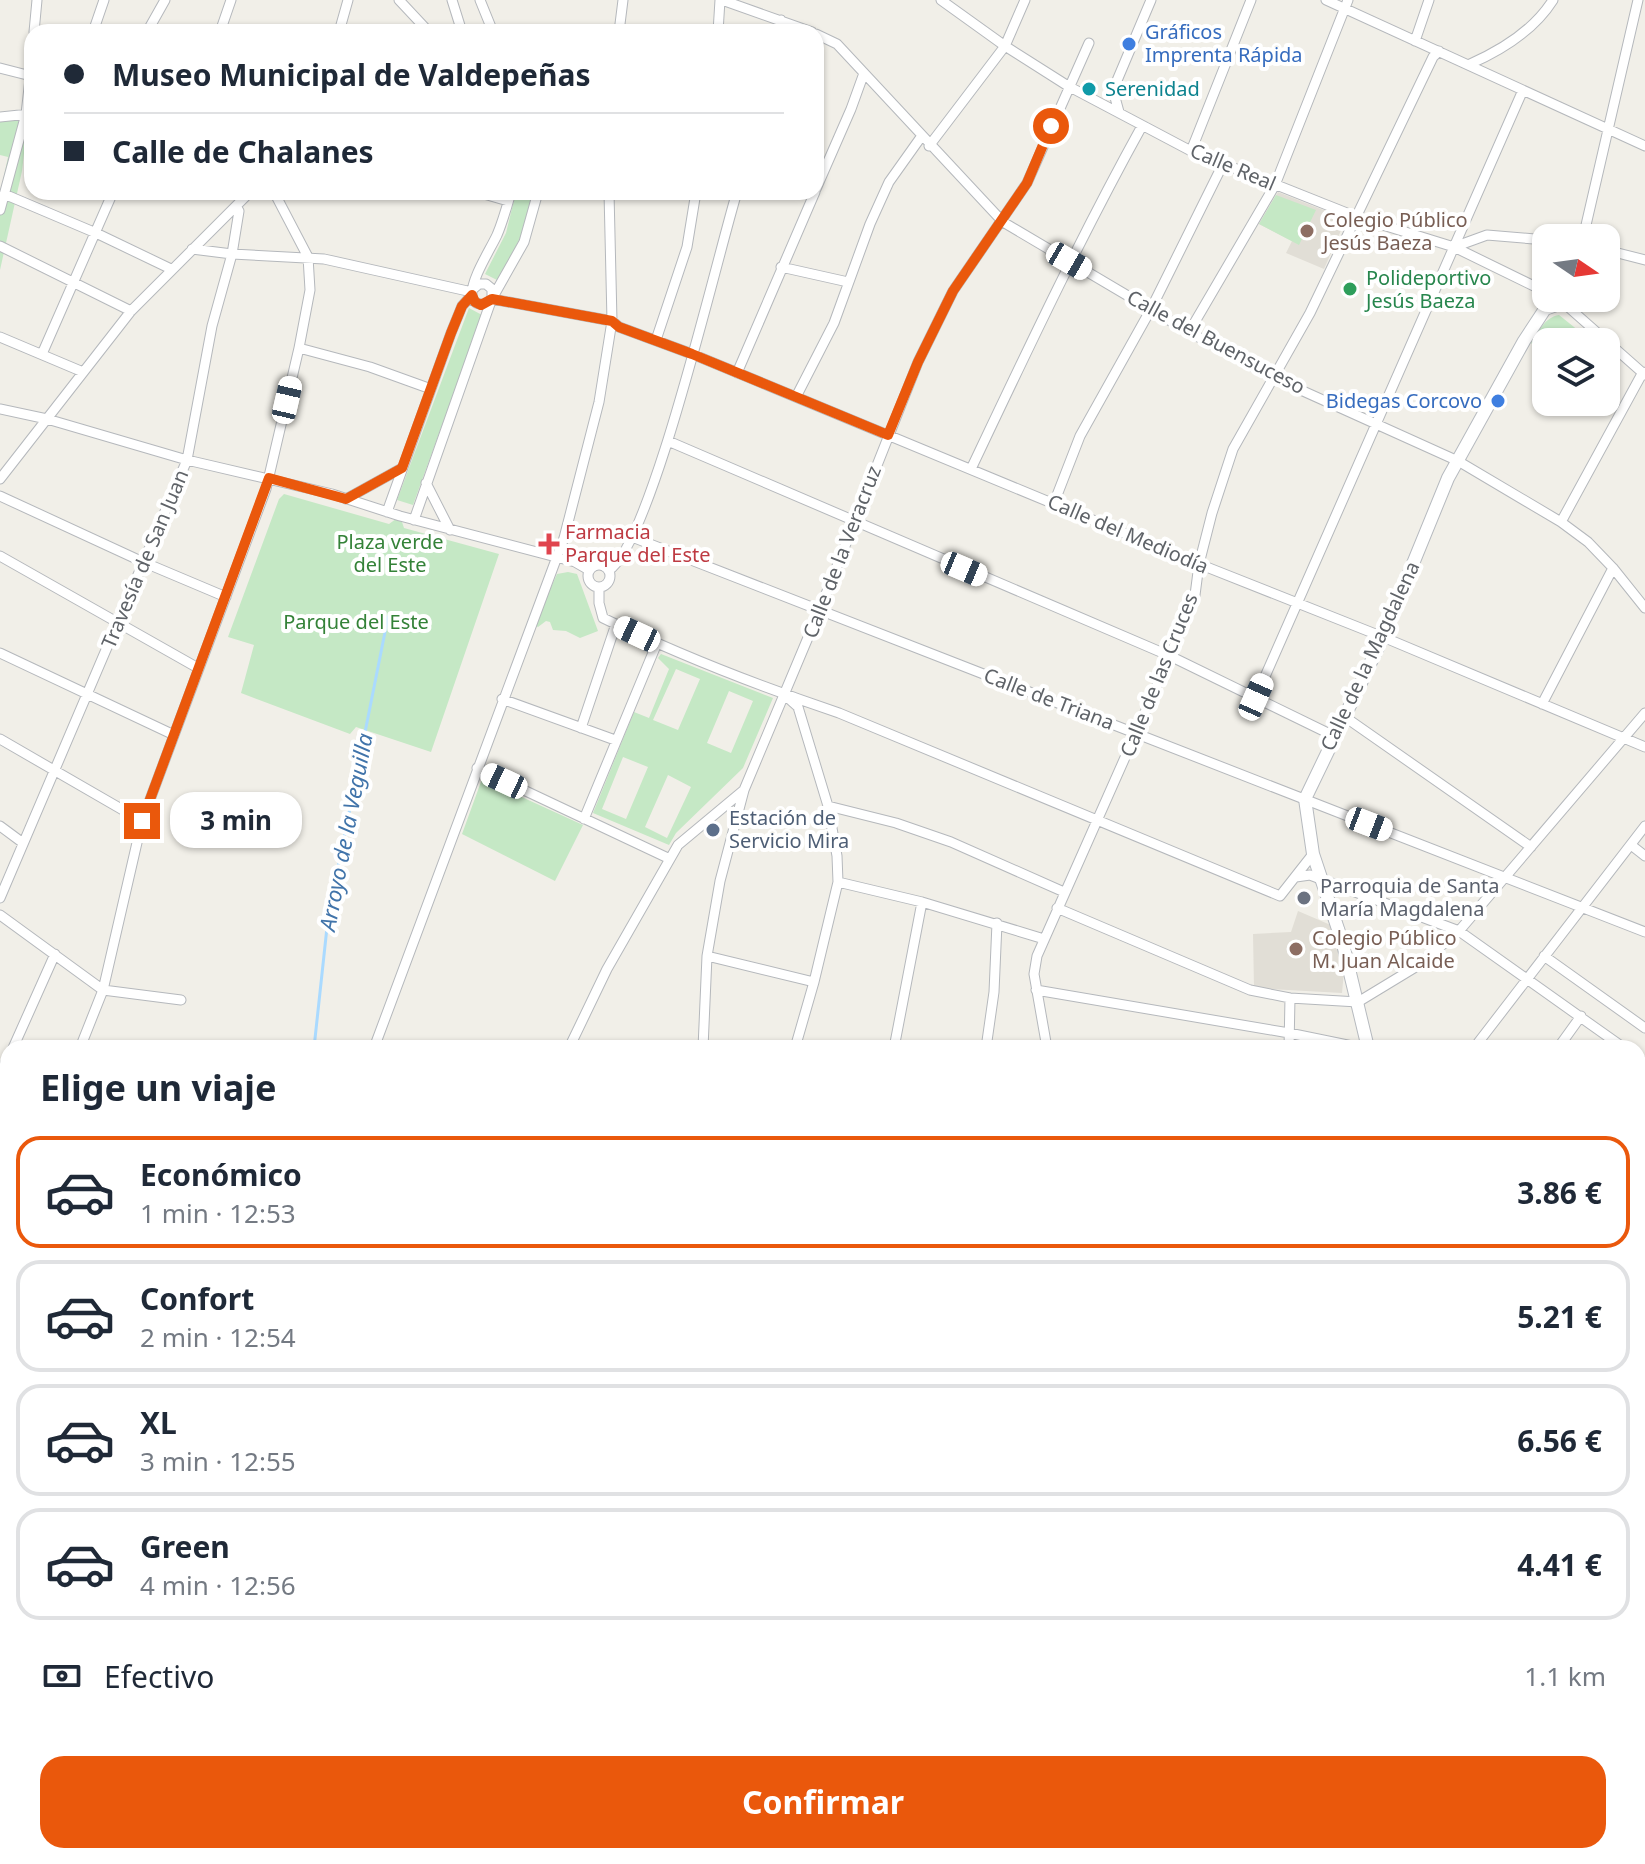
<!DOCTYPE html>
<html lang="es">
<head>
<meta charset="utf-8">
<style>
	body { margin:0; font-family:"Noto Sans",sans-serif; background:#f6f6f7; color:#1f2937; height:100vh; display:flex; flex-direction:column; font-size:30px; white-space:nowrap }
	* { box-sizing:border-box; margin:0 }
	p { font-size:26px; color:#747a83 }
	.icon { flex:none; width:44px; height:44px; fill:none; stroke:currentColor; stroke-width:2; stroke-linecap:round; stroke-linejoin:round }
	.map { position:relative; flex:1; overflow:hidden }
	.panel { position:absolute; left:0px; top:1040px; width:1646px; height:824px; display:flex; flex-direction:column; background:#fff; border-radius:24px 24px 0 0; box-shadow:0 2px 6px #0004 }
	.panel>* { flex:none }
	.guide { position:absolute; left:24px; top:24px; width:800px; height:176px; border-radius:24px; box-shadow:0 2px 6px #0004; display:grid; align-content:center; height:176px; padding:0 40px; background:#fff }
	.needle { width:52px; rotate:103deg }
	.buttons { position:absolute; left:1532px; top:224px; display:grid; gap:16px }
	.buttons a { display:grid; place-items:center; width:88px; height:88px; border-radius:16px; background:#fff; box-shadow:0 2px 6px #0004; font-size:40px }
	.end { position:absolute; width:36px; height:36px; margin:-18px; border:10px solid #ea580c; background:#fff; box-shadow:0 0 0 4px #fff }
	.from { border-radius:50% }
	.bubble { position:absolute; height:56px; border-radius:24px; background:#fff; box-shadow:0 2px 6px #0004; font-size:26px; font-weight:700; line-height:56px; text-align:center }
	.car { position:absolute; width:24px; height:48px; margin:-24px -12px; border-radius:10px; box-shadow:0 0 6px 2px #0007; background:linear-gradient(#fff 24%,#345 0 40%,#fff 0 76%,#345 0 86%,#fff 0) }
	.guide b { display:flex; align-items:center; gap:28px; height:76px; font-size:30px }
	.guide b+b { border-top:2px solid #e0e1e3 }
	.guide i { width:20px; height:20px; background:#1f2937 }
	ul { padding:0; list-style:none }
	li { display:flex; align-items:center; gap:24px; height:112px; margin:0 16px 12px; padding:0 24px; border:4px solid #e0e1e3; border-radius:24px }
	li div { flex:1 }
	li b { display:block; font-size:30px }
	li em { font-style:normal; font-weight:700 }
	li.current { border-color:#ea580c }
	li>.icon { width:72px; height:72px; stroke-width:1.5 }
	h2 { padding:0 40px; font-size:36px; line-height:96px }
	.pay { display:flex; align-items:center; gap:20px; height:88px; padding:0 40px; font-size:30px }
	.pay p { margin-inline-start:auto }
	.cta { display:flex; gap:16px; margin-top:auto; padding:16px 40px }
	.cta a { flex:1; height:92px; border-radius:24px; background:#ea580c; color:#fff; font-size:32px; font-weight:700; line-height:92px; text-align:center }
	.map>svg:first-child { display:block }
</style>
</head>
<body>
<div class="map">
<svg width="1645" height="1864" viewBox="0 0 1645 1864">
	<rect width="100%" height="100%" fill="#f1efe8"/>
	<path fill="#e1ded6" d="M1278,192l68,27 -22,50 -38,-16 6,-12 -33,-17z
		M1298,911l35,15 11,45 -2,22 -88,-5 -1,-54 38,-2z"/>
	<path fill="#c5e8c5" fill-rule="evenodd" d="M28,117l-6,54 -22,99v-75l8,-38 -8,-2v-34z
		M516,192h17l-13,46 -21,43 -14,-7 21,-41z
		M1276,195l40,15 -17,35 -40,-21z
		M469,308l13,7 -69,190 -16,-5z
		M1559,315l25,20 -5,7h-33v14l-15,-13c7,-11 14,-26 28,-28z
		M284,494l105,30 11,-8 4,12 95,26 -68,198 -75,-25 -6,7 -109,-41 13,-48 -26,-8 51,-138z
		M568,572l9,2 21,57 -18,7 -14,-7 -13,-1 -3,-8 -4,-1 -8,6 -4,-2 23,-51z
		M661,654l112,44 -30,70 -67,65 -7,12 -76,-32 41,-101 15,6 20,-49 -11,-11zM676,669l24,10 -22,51 -25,-10zM729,691l24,10 -22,52 -24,-10zM623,757l25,10 -22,52 -24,-10zM668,775l23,12 -24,51 -22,-11z
		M482,779l101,46 -28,56 -93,-47z"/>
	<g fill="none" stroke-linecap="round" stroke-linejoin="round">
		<path stroke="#aadaff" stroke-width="3" d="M314,1048l14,-130 60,-301
			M203,1864l1,-8"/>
		<g stroke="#b5b8bc" stroke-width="11">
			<path id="street" d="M399,0l30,32
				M452,0l10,32
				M480,0l13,32
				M722,0l90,32
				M941,0l64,46 63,40 123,65 166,66 97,30 92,45
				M1326,0l319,146
				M34,32l3,-32
				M93,32l11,-32
				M147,32l18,-32
				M220,32l11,-32
				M339,32l9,-32
				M619,32l4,-32
				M718,32l2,-32
				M779,32l2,-12
				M816,34l21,10 166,178 186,110 83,45 186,84 103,61 27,20 25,26 32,40
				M1415,41l14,-41
				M1470,64c32,-14 64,-34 83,-64
				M0,68l31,8
				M1119,112l-6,-22 38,-90
				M0,117l29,-3
				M929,146l76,-100 20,-46
				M1191,151l60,-151
				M816,189l35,-80 13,-36
				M477,192l31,9
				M4,194l92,39 75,36
				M0,210l26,-96 6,-53
				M1583,238l55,-238
				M0,246l131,65
				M1454,247l33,-12 59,5
				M192,249l40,5 92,5 148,33
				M1606,250l39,10
				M781,267l67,15
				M473,289l6,-5h7l6,5v10l-7,6c-7,-1 -13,-2 -13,-10 -1,-16 18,-45 25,-60 6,-14 10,-29 14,-43
				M493,297l31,-55 14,-50
				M1558,298l87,77
				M492,299l120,22 7,6 73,27 507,210 184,73 262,110
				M1189,332l86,-147 73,-185
				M0,337l83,35
				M656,340l31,-93 9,-55
				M299,348l71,19 61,22
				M42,354l71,-162
				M737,373l78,-181
				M796,397l38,-74 36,-99 19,-42 32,-45
				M0,409l47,10 140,41 145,34 68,22 175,46 14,8
				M668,441l502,215 164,80
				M971,469c55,-116 109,-231 171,-343
				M0,479l131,-168 119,-119
				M426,483l24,47
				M0,496l143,66 83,35
				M346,499l56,-31
				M1054,503l26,-67 71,-127 72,-145
				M387,512l64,-179 11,-27 10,-11
				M414,520l77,-219
				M1561,522l82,-150
				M632,537l1013,395
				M0,556l198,112
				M588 576a11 11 0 1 1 22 0a11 11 0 1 1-22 0Z
				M609,570c42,-25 109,-317 128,-378
				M599,587v16l4,15c76,37 156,68 236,95l441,183 33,-42
				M0,653l174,82
				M1256,697l267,-607
				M788,698l10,9 30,99 9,50 1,26 -24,100 -19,66
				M502,699l113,41
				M1542,704l71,-136
				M1345,717l186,130
				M581,728l35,-104
				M0,739l142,82
				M477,768l193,91
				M828,806l68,17 55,19 113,50
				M584,819l73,-176
				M0,826l23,17
				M1631,845l14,11
				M1296,877l14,-2 149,56 165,117
				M838,882l84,20 122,37
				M0,898l187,-438 25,-134 20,-72 7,-43 -3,-5
				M1057,908l193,82 40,8 68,4 56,-34 45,-37 186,-218
				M0,915l103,75 39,-169 124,-332 33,-141 11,-58 -2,-33 -34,-65
				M707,956l107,26
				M1544,956l101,72
				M1036,990l253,43 73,15
				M13,1048l42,-94
				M80,1048l23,-58 78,10
				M374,1048l190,-510 35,-136 13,-81 -3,-129
				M569,1048l38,-79 71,-124 66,-55
				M703,1048l4,-92 13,-75 24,-91 76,-181 98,-247 35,-71 74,-108 62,-140
				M894,1048l28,-146
				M986,1048l8,-56 3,-69
				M1047,1048l-13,-74 3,-18 133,-300 25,-61 4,-31 13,-51 21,-64 77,-136 123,-256 6,-6
				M1289,1048l1,-50
				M1474,1048l171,-222
				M1558,1048l23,-32
				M1638,1058l7,6
				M0,1075l8,-17
				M1638,1087l7,-17
				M1638,1150l7,-5
				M1638,1179l7,13
				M0,1195l8,-4
				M1638,1279l7,-1
				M1638,1370l7,-12
				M1638,1451l7,-5
				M676,1864v-8"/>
		</g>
		<g stroke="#b6babf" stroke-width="14">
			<path id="secondary" d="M1368,1048l-25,-104 -30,-90 -8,-55 78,-162 65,-159 76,-137 21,-32 20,-7
				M1638,1661l7,10"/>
		</g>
		<g stroke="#f2c960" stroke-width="16">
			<path id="primary" d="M0,1628l8,7
				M275,1856l8,8
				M325,1856l7,8"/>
		</g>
		<use href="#street" stroke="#fff" stroke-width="9"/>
		<use href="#secondary" stroke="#fff" stroke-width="12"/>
		<use href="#primary" stroke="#fff2af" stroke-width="14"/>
	</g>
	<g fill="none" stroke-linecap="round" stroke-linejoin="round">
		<path stroke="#ea580c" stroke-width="10" d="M142,821l127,-343 77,21 56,-31 49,-135 11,-27 10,-11 3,7 6,3 11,-6 120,22 7,6 73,27 196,81 30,-73 35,-71 74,-108 24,-57"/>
	</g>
	<g fill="#3f7fe0" stroke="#fff" stroke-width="3">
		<circle cx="1129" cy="44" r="8"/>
		<circle cx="1498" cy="401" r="8"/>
	</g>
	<circle fill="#0f9aa8" stroke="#fff" stroke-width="3" cx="1089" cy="89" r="8"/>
	<g fill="#8d6e63" stroke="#fff" stroke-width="3">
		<circle cx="1307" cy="231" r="8"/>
		<circle cx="1296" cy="949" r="8"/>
	</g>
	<circle fill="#2e9e5b" stroke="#fff" stroke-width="3" cx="1350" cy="289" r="8"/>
	<path fill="#e0444e" stroke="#fff" stroke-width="3" d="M545 532h8v8h8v8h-8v8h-8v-8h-8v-8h8z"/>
	<circle fill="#5c6f8a" stroke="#fff" stroke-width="3" cx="713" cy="830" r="8"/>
	<circle fill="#6b7280" stroke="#fff" stroke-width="3" cx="1304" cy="898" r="8"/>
	<g text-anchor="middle" stroke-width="8" stroke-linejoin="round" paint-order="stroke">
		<g font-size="20" fill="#366cbe" stroke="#fff" text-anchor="start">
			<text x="1145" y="39">Gráficos<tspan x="1145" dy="23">Imprenta Rápida</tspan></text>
			<text x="1482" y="408" text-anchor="end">Bidegas Corcovo</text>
		</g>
		<g font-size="20" fill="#0d838f" stroke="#fff" text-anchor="start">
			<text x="1105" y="96">Serenidad</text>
		</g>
		<g font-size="20" fill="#5f6368" stroke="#fff">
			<text transform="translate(1233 167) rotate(23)" y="7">Calle Real</text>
			<text transform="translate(1216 342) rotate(28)" y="7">Calle del Buensuceso</text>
			<text transform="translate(1128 534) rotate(23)" y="7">Calle del Mediodía</text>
			<text transform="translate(842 552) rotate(-69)" y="7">Calle de la Veracruz</text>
			<text transform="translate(145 559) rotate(-67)" y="7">Travesía de San Juan</text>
			<text transform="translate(1370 656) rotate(-65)" y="7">Calle de la Magdalena</text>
			<text transform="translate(1159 675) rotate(-68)" y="7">Calle de las Cruces</text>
			<text transform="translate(1049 699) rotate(21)" y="7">Calle de Triana</text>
		</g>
		<g font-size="20" fill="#785e54" stroke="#fff" text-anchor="start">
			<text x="1323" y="227">Colegio Público<tspan x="1323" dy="23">Jesús Baeza</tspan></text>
			<text x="1312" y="945">Colegio Público<tspan x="1312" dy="23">M. Juan Alcaide</tspan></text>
		</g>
		<g font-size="20" fill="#27864d" stroke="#fff" text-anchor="start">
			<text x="1366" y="285">Polideportivo<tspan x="1366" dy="23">Jesús Baeza</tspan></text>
		</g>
		<g font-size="20" fill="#be3a42" stroke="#fff" text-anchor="start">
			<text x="565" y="539">Farmacia<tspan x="565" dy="23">Parque del Este</tspan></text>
		</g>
		<g font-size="20" fill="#348238" stroke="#fff">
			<text x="390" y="549">Plaza verde<tspan x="390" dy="23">del Este</tspan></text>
			<text x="356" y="629">Parque del Este</text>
		</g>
		<g font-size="20" fill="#4e5e75" stroke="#fff" text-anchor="start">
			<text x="729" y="825">Estación de<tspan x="729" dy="23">Servicio Mira</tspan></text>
		</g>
		<g font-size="20" fill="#5b616d" stroke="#fff" text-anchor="start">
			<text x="1320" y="893">Parroquia de Santa<tspan x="1320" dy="23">María Magdalena</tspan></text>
		</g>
		<g font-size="22" font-style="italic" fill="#4174aa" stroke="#fff">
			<text transform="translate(346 832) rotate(-79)" y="8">Arroyo de la Veguilla</text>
		</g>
	</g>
</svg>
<div class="buttons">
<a><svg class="needle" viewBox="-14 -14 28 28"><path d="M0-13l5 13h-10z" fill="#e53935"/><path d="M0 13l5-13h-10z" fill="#747a83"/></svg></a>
<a><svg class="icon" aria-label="layers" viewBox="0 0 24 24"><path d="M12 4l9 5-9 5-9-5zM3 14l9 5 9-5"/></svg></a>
</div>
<i class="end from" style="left:1051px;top:126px"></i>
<i class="end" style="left:142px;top:821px"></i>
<div class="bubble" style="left:170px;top:792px;width:132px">3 min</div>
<i class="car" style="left:1069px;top:261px;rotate:120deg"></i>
<i class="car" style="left:287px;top:400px;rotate:13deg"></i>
<i class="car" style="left:964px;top:569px;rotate:113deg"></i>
<i class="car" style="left:637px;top:634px;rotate:295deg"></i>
<i class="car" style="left:1256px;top:697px;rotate:24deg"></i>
<i class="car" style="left:504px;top:781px;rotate:295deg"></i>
<i class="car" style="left:1369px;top:824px;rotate:111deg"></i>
<div class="guide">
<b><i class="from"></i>Museo Municipal de Valdepeñas</b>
<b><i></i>Calle de Chalanes</b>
</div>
<section class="panel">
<h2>Elige un viaje</h2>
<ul>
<li class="current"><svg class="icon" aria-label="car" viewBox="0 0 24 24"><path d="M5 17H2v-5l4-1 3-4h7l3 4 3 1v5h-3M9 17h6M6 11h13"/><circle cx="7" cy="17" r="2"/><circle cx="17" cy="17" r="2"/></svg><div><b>Económico</b><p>1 min · 12:53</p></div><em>3.86 €</em></li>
<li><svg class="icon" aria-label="car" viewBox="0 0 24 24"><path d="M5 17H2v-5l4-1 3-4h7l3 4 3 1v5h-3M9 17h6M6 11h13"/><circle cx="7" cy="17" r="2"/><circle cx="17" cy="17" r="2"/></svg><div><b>Confort</b><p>2 min · 12:54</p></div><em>5.21 €</em></li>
<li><svg class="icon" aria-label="car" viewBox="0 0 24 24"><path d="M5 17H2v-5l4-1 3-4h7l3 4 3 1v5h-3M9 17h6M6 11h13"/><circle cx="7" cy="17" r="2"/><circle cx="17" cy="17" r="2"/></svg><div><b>XL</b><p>3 min · 12:55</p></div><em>6.56 €</em></li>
<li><svg class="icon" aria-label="car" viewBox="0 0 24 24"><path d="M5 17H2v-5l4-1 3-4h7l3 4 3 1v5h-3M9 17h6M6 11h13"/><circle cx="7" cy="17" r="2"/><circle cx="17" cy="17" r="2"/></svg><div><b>Green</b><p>4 min · 12:56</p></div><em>4.41 €</em></li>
</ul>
<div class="pay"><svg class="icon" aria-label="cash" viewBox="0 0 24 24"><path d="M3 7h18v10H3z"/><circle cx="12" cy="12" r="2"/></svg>Efectivo<p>1.1 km</p></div>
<div class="cta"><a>Confirmar</a></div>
</section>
</div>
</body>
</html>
